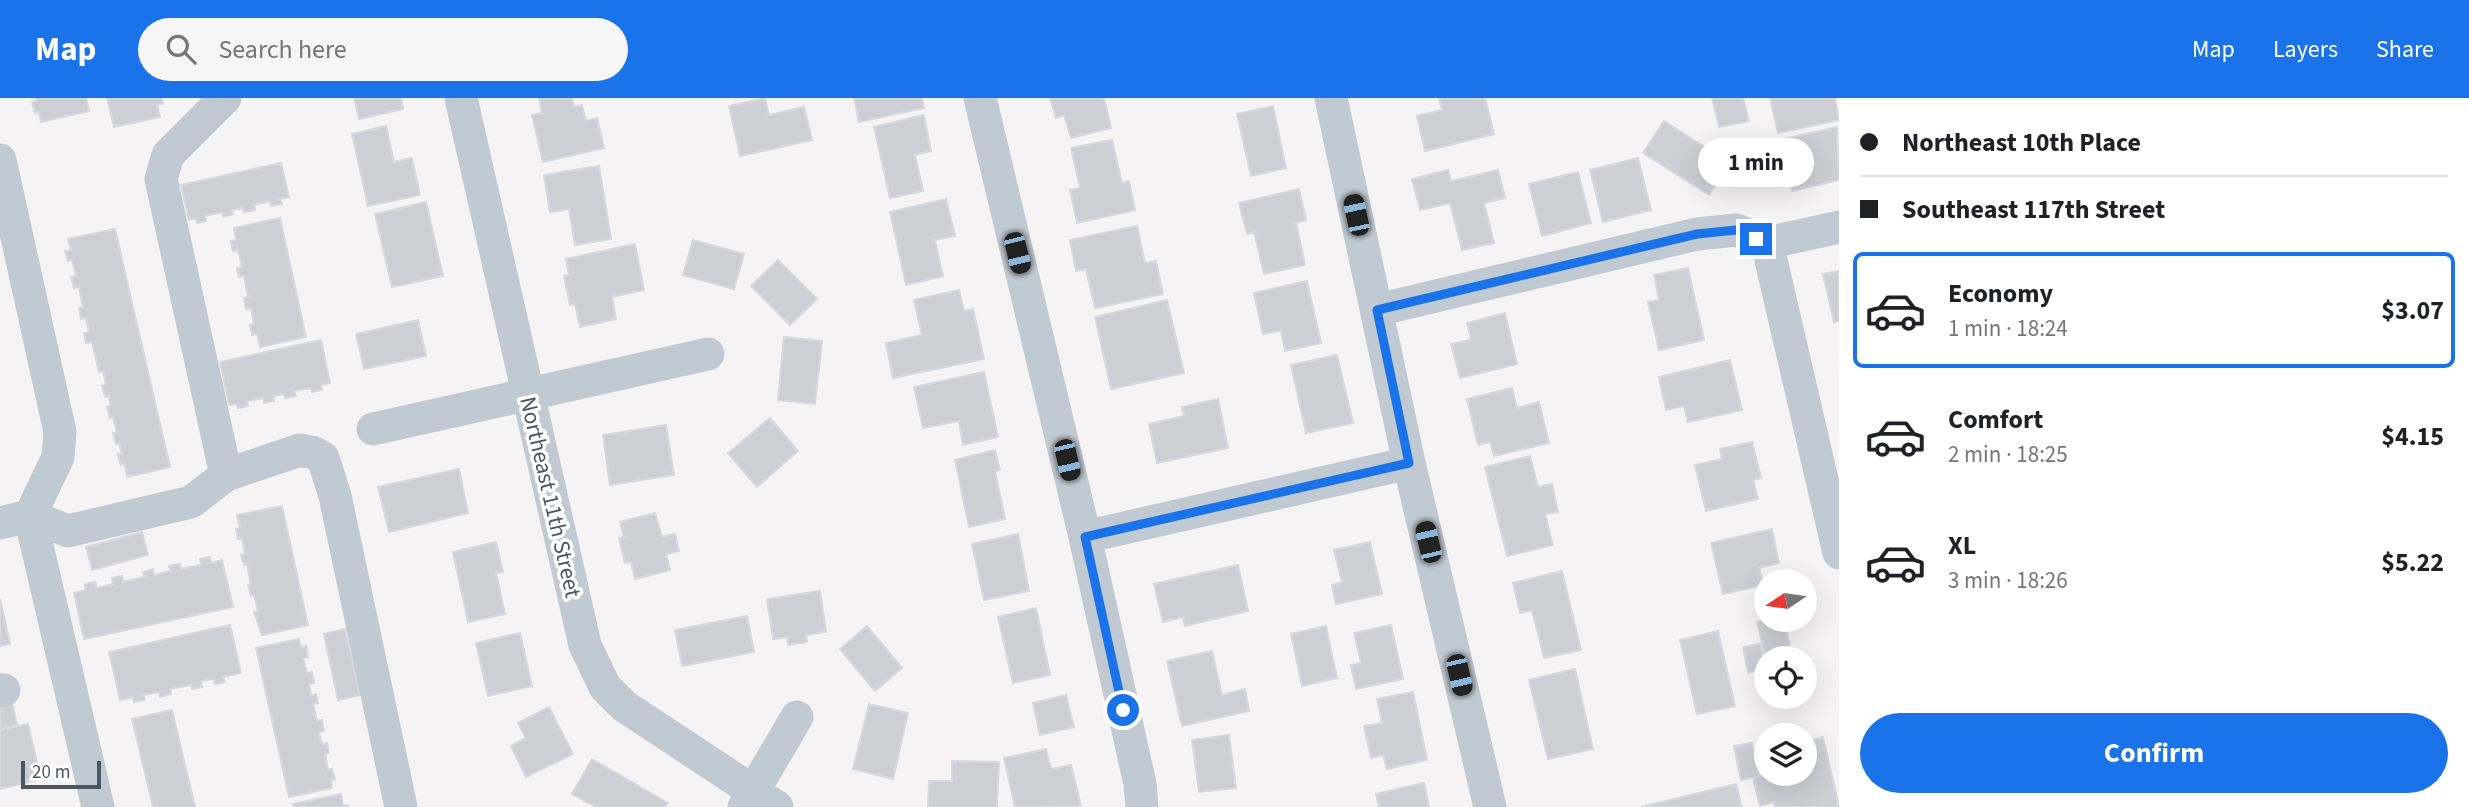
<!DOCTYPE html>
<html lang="en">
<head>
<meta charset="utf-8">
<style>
	body { margin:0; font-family:"Source Sans 3",sans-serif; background:#f6f6f6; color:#202124; height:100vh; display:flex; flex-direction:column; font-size:26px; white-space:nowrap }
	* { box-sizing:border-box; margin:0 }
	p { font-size:23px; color:#757577 }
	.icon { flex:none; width:38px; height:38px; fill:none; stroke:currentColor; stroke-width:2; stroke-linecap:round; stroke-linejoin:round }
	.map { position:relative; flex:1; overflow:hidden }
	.sheet { display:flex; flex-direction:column; background:#fff; width:630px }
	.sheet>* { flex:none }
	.guide { display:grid; align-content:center; height:154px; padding:0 21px; background:#fff }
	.needle { width:46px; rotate:257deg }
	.buttons { position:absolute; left:1754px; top:471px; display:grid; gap:14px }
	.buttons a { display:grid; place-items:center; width:63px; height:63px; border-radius:50%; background:#fff; box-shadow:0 7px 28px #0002; font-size:35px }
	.scale { position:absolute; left:21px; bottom:18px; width:80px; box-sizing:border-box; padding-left:7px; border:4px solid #4a5661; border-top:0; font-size:19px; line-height:24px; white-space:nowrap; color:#4a5661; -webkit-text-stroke:5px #fff; paint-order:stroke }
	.end { position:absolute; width:32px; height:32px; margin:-16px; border:9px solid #1a73e8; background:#fff; box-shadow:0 0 0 4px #fff }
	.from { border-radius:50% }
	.bubble { position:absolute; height:49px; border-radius:24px; background:#fff; box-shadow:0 7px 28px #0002; font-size:23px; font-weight:700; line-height:49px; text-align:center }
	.car { position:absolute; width:21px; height:42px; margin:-21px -10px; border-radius:9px; box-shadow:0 0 5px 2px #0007; background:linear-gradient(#222 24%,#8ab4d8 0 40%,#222 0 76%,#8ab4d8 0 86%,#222 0) }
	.guide b { display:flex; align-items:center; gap:24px; height:66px; font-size:26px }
	.guide b+b { border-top:2px solid #e0e0e0 }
	.guide i { width:18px; height:18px; background:#202124 }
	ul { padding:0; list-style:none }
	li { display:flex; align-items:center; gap:21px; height:116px; margin:0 14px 10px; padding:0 7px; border:4px solid transparent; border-radius:10px }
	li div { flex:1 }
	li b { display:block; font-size:26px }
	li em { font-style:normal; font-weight:700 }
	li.current { border-color:#1a73e8 }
	li>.icon { width:63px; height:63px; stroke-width:1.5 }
	.button { display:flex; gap:14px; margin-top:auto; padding:14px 21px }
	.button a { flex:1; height:80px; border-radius:42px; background:#1a73e8; color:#fff; font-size:28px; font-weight:700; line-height:80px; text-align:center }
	header { display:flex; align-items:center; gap:42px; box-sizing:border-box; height:98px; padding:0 35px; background:#1a73e8; color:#fff }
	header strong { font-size:33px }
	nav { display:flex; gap:38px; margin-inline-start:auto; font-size:24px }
	.search { width:490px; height:63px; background:#f6f6f6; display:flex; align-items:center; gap:18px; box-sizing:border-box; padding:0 24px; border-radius:38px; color:#757577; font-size:26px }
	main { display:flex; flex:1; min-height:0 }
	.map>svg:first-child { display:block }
</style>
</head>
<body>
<header>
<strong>Map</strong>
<div class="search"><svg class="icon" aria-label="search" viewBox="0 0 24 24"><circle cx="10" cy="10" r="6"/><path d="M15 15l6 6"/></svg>Search here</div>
<nav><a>Map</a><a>Layers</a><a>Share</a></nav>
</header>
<main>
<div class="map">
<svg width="1839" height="709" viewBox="0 0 1839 709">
	<rect width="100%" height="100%" fill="#f5f3f3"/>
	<path fill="#cdcfd5" stroke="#d7d9de" stroke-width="2" d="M36,0h50l3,13 -48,11 -2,-10 -4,1 -3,-11 5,-1z
		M107,0h55l1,6 -6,1 3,12 -46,10z
		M354,0h47l2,11 -44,10z
		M539,0h33l2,9 8,-2 4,16 11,-3 7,30 -61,14 -11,-47 10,-2z
		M765,0l4,17 35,-8 8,33 -72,16 -11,-50z
		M854,0h68l2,10 -65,14z
		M1050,0h54l7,30 -40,10 -7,-23 -8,3z
		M1439,0h46l9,36 -69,17 -8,-35 25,-6z
		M1712,0h31l6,23 -30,6z
		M1770,0h65l4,22 -61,13z
		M1273,8l13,62 -35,8 -14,-62z
		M924,17l7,36 -16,4 8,36 -33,7 -16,-71z
		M1664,23l66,42 -21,32 -66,-42z
		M386,28l8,36 18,-4 8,37 -52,11 -16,-72z
		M1837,29l2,53 -47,11 -12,-51z
		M1112,42l10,43 7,-2 6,29 -58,13 -7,-33 10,-2 -9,-40z
		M1638,60l13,52 -48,12 -13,-52z
		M281,65l8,34 -9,2 2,5 -11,2 -1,-5 -16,4 1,5 -11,2 -1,-4 -11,2 1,4 -10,3 -1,-5 -17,4 1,5 -9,2 -1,-5 -7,2 -8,-35z
		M599,68l12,73 -36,6 -6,-36 -19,3 -6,-37z
		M1448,72l3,11 47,-11 7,28 -21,5 10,40 -32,7 -12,-47 -30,7 -8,-31z
		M1578,74l13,51 -49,13 -13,-52z
		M1299,91l7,31 -10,3 9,42 -41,9 -10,-42 -7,2 -8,-31z
		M946,101l9,37 -20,4 8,36 -37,9 -16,-73z
		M426,104l17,74 -51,11 -17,-73z
		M280,120l26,119 -46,10 -3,-13 -5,1 -2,-10 4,-1 -3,-16 -5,1 -2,-11 4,-1 -4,-21 -5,1 -2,-9 5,-1 -4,-17 -5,1 -2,-10 5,-1 -2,-12z
		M1137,128l8,37 11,-2 7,33 -68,14 -9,-39 -10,2 -6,-31z
		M115,131l55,238 -43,10 -2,-13 -4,1 -3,-11h4l-3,-11 -3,1 -3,-11h4l-4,-16 -3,1 -3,-11 4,-1 -2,-10 -4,1 -3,-11 4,-1 -3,-14 -4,1 -7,-30 -6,1 -2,-10 5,-1 -3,-14 -5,1 -2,-11 4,-1 -4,-20 -5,1 -3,-11 5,-1 -4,-16 -4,1 -3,-10 6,-1 -3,-11z
		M693,142l51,14 -10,35 -51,-14z
		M635,146l9,46 -32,7 4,22 -36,8 -5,-23 -5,1 -6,-29 5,-1 -3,-16z
		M778,162l39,39 -27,26 -39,-39z
		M1688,170l16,72 -45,10 -11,-48 11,-2 -5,-25z
		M1839,173v50l-5,1 -11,-48z
		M1307,183l14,62 -36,8 -4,-20 -18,3 -9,-41z
		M959,192l5,21 9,-2 11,50 -91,19 -7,-35 36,-8 -8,-35z
		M1167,202l17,73 -73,16 -16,-72z
		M1505,215l12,51 -57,14 -9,-34 20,-4 -4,-17z
		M418,222l8,36 -62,13 -8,-35z
		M784,239l38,4 -7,63 -37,-4z
		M321,242l9,43 -9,2 1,5 -10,2 -1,-4 -17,3 2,5 -11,2 -1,-4 -11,2 1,5 -10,2 -1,-5 -16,3 1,5 -10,2 -1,-4 -8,1 -9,-43z
		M1337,257l16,68 -47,10 -15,-68z
		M1730,262l12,50 -54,12 -4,-16 -18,4 -7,-33z
		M984,274l14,65 -35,8 -4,-24 -36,7 -9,-41z
		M1512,290l5,20 22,-6 10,41 -55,13 -4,-14 -12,3 -11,-46z
		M1218,301l10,49 -71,15 -8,-39 35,-8 -2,-9z
		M770,320l28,33 -41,36 -29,-34z
		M666,327l8,50 -64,10 -7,-50z
		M1752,344l9,36 -8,2 5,19 -52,12 -11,-46 27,-6 -2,-10z
		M995,352l5,20 -5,1 10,48 -36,8 -14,-67z
		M1530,358l8,31 14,-3 6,28 -13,2 8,31 -46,11 -22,-89z
		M459,371l9,44 -79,19 -11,-45z
		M282,408l26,119 -46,10 -8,-23 4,-1 -4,-16 -3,1 -3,-11h3l-4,-21 -3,1 -3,-10 4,-1 -3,-16 -4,1 -2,-10 4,-1 -3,-13z
		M655,415l7,24 13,-3 4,17 -13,3 4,16 -35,9 -4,-17 -6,1 -6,-25 5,-1 -4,-15z
		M1772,431l7,34 -20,5 5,17 -41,9 -12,-51z
		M142,434l6,23 -56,15 -6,-23z
		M1018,436l11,57 -45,9 -12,-56z
		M496,444l7,30 -7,1 9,41 -37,8 -15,-70z
		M1370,444l12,52 -46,10 -4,-19 10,-3 -8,-32z
		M210,459l1,6 11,-3 11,47 -149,32 -10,-46 12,-3 -1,-6 10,-2 2,6 16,-4 -1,-6 10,-2 1,6 21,-5 -1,-5 10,-3 1,6 17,-4 -2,-5 11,-2 1,5 20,-4 -1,-6z
		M1238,467l10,46 -63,15 -2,-9 -20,5 -9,-38z
		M1562,473l19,79 -37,8 -12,-48 -12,3 -7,-30z
		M820,493l6,41 -20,3 1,7 -19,3 -1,-8 -14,2 -6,-40z
		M0,501l10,45 -10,2z
		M1036,510l14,67 -37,8 -15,-66z
		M747,518l7,36 -72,14 -7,-36z
		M1766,522h18l9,38 -27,1 -9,-37z
		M230,527l11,48 -18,4 2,5 -10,2 -1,-5 -13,2 1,6 -10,2 -1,-4 -21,4 1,5 -11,3 -1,-5 -15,3 1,5 -11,2 -1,-5 -13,3 -11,-48z
		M1391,527l12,54 -47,10 -5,-24 10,-2 -7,-30z
		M867,528l35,42 -27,23 -35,-42z
		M1326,528l11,52 -35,8 -11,-52z
		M345,531l15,66 -22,5 -14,-66z
		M1718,533l17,75 -38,8 -17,-74z
		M520,535l12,53 -44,10 -12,-53z
		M299,541l2,8 5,-1 2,11 -5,1 4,15 5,-1 2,11 -5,1 2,12 5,-2 2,9 -5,1 4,17 5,-1 2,11 -5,1 3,12 5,-1 2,10 -4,1 3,16 4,-1 3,11h-4l1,8 -43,9 -33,-149z
		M1760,546l6,24 -18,5 -5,-26z
		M1212,553l10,44 23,-6 4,22 -67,15 -15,-65z
		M1575,571l18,80 -45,10 -19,-79z
		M1413,594l14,68 -40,9 -4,-14 -12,3 -7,-32 18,-3 -5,-24z
		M1066,597l8,32 -34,8 -7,-32z
		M12,604l5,23 -17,3v-23z
		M869,606l39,9 -15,66 -40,-10z
		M549,609l24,47 -47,23 -15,-31 15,-8 -8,-15z
		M172,612l23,97h-42l-21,-88z
		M28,626l13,55 -41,10v-59z
		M1229,637l7,53 -37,4 -7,-52z
		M1823,639l16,70h-64l-1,-5 -14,4 -7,-28 14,-4h37v-32z
		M1752,645l7,33 -18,4 -7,-34z
		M1046,651l5,20 20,-4 10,41 -66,1 -11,-49z
		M592,661l76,44 -3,4h-69l-24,-13z
		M952,663l47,1 -2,45h-69l1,-26h23z
		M1424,685l5,24h-50l-3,-13z
		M1736,686l6,23h-101z
		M341,696l2,12 5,-1v2h-54l-1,-3z"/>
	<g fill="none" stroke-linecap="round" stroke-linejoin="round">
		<path stroke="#c1cad2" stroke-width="33" d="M225,0l-57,57 -7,24 65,296
			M461,0l124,547 20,42 19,19 153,101
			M980,0l105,439 55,247 2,23
			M1331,0l78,365 81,344
			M0,62l60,272 -2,25 -28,59 68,291
			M1767,145l72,310
			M1767,145l72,-16
			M1377,212l320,-76 39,-4 31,13
			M373,331l335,-75
			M30,418l38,15 123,-29 35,-27 74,-25 14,3 9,5 12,38 66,311
			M0,425l30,-7
			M1085,439l324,-74
			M0,592h4
			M744,709l53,-90"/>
	</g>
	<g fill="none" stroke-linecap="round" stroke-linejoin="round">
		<path stroke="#1a73e8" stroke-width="9" d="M1123,612l-38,-173 324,-74 -32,-153 320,-76 39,-4 20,9"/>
	</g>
	<g text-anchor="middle" stroke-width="7" stroke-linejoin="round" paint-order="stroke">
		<g font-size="23" fill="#4a5661" stroke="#fff">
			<text transform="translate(551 399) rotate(77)" y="8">Northeast 11th Street</text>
		</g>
	</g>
</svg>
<div class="buttons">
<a><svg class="needle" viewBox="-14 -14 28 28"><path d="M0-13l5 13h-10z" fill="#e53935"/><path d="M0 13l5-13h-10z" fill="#757577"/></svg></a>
<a><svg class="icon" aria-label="locate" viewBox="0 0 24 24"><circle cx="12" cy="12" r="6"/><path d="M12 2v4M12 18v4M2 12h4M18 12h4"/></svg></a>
<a><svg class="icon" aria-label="layers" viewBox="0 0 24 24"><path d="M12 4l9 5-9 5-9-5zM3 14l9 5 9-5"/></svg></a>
</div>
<div class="scale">20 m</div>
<i class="end from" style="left:1123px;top:612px"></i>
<i class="end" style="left:1756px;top:141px"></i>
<div class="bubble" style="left:1698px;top:40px;width:116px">1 min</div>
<i class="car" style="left:1356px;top:117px;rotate:348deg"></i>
<i class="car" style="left:1017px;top:155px;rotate:166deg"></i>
<i class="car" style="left:1067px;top:362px;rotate:167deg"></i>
<i class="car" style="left:1428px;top:444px;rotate:347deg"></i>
<i class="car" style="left:1459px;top:577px;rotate:167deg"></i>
</div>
<section class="sheet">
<div class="guide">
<b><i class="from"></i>Northeast 10th Place</b>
<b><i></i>Southeast 117th Street</b>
</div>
<ul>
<li class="current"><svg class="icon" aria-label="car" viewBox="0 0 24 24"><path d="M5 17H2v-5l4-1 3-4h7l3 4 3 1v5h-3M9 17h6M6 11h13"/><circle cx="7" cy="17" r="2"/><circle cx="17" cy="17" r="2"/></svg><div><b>Economy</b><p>1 min · 18:24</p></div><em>$3.07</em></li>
<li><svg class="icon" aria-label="car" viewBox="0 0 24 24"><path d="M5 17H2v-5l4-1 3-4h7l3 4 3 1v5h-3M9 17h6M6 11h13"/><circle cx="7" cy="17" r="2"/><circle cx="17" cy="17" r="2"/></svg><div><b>Comfort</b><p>2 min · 18:25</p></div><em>$4.15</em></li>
<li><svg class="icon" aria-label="car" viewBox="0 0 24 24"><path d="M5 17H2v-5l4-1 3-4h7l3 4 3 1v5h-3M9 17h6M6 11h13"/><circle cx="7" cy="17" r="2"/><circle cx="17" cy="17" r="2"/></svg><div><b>XL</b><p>3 min · 18:26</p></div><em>$5.22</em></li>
</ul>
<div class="button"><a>Confirm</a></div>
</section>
</main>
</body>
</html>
